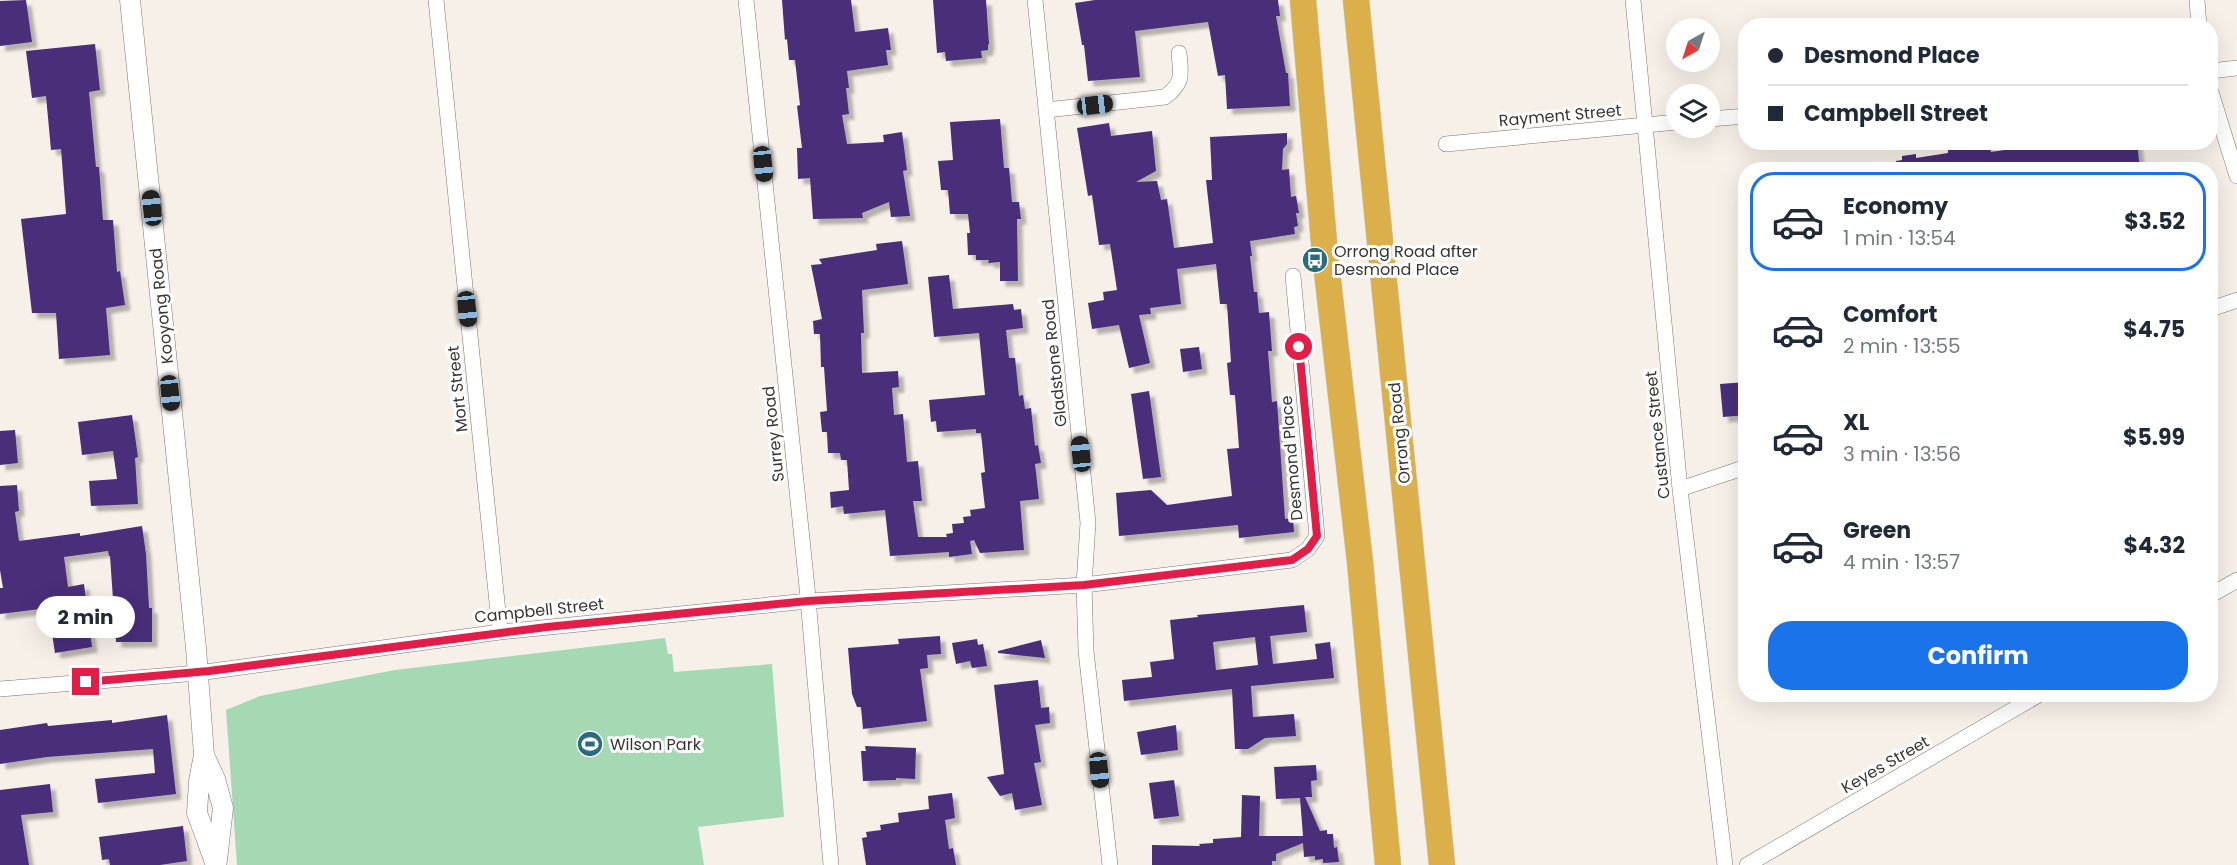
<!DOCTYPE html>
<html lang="en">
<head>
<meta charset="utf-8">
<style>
	body { margin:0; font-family:Poppins,sans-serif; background:#f2f2f3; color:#1f2937; height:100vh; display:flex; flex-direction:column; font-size:22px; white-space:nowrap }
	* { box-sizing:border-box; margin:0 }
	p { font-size:20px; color:#747a83 }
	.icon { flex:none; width:33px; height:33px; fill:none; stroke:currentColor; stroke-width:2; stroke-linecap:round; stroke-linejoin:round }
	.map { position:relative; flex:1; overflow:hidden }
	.drawer { position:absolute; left:1738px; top:162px; width:480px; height:540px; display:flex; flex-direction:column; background:#fff; border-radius:24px; box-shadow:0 6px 24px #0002 }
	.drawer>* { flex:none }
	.hud { position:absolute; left:1738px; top:18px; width:480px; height:132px; border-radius:24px; box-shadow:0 6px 24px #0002; display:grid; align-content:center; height:132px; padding:0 30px; background:#fff }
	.needle { width:39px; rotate:219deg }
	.buttons { position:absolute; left:1666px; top:18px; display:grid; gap:12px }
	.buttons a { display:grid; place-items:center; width:54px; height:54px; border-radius:50%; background:#fff; box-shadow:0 6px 24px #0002; font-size:30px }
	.end { position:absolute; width:27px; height:27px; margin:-14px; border:8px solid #e11d48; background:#fff; box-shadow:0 0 0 3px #fff }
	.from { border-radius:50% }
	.bubble { position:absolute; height:42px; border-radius:21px; background:#fff; box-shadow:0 6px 24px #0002; font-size:20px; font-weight:700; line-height:42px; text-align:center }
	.car { position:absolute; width:18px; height:36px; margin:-18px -9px; border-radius:8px; box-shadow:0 0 4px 2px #0007; background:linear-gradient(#222 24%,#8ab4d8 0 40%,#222 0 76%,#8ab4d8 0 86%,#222 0) }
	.hud b { display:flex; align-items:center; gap:21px; height:57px; font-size:22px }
	.hud b+b { border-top:2px solid #e0e1e3 }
	.hud i { width:15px; height:15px; background:#1f2937 }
	ul { padding:10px 0 0; list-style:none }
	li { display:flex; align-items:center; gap:18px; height:99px; margin:0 12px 9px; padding:0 18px; border:3px solid transparent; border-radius:24px }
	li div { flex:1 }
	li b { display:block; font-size:22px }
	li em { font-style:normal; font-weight:700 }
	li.on { border-color:#1a73e8 }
	li>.icon { width:54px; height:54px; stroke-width:1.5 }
	.cta { display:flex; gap:12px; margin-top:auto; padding:12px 30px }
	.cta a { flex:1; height:69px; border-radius:24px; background:#1a73e8; color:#fff; font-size:24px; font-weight:700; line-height:69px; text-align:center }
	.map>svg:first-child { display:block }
</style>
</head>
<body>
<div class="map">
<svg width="2237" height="865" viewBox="0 0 2237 865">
	<defs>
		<filter id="shadow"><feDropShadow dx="5.5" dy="5.5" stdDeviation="1.5" flood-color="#0004"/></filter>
	</defs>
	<rect width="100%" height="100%" fill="#f7f0e9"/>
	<path fill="#a4d9b3" d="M665,638l3,16h4l2,18 98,-8 12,153 -86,10 6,38h-467l-11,-155 34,-14 135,-26z"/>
	<path fill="#492d7a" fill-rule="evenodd" filter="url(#shadow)" d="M26,0l6,42 -32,4v-45z
		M782,0h69l4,32 33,-4 3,22h-5l2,15 -41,6 2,17h-3l3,26 -7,1 5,29 37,-2 -1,-7 19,-3 5,38 -4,1 7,45 -19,1 -2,-15 -27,11 1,5 -50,1 -3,-41 -12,1 -1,-31h5l-5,-42 3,-1 -5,-45h-6l-2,-21 -2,1z
		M933,0h53l3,44 -1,1v5l-7,1 1,7 -36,3 -1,-9 -8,1z
		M1095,0h183l2,16h-4l10,57h2l2,33 -63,3 -2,-34 -7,1 -10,-54 -73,9 5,46 -52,4 -4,-36h-2l-7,-42z
		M95,44l5,46 -11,2 7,75h3l4,53h10l4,52 3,-1 5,34 -19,3 4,47 -51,4 -3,-46h-24l-11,-94 45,-5 -5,-65 -10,1 -5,-54 -14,2 -6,-47z
		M1000,119l4,49h5l3,34h7l2,17h-4l1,62h-18v-19l-12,1 1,-3h-13v-5h-8l-1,-22h3l-2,-19h-18l-2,-24h-7l-3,-29 15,-1 -3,-38z
		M1109,123l2,13 41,-5 4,40 -20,11 21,-1 4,19 6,-1 7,49 39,-5 -7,-63h6l-2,-43 77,-4v11l-4,5 -1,21 7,-1 2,28 5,-1 3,17h-3l2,13 -4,1 1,7 -45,7 2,15h-2l4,36h3l2,21 10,-1 3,39h-4l4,51 5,-1 8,118 8,-1 1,14 -55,6 -1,-13 -119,11 -3,-43 35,-3 16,15 65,-9 -5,-47 12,-1 -4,-53h-5l-3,-32 4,-1 -4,-58h-7l-4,-40 -39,5 4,35 -31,4 1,6 -12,1 11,48 -21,5 -10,-43 -27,4 -4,-26 16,-3 -1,-8 14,-2 -7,-46 -11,1 -7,-50 -4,1 -11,-68z
		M2024,142h113l3,28h-34l-1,-6 -59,6h-149l-1,-9 6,-1v-4l14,-2v4l32,-5v-4l42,-4 1,7 33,-5z
		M902,241l6,43 -46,6 2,43h-3l1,40 36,-2 1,16 -7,1 2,27 9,-1 4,48 11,-1 4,40h-9l5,36h29l-1,-3 7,-1 -1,-9 12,-1 -1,-6 8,-1 -1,-6 15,-2 -4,-35 4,-1 -4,-39h-5v-4l-39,3 -1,-11 -5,1 -2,-22 56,-5 -6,-62 -45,4 -6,-60 21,-2 4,34 60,-5 1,6 7,-1 2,19 -17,2 3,28h6l4,38 4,-1 2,14 6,-1 4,38 3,-1 3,18 -6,1 4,35 -19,2 4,49 -44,3 -6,-13 -4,1 2,13 -23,3v-5l-59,4 -5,-46 -41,4 -1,-8 -12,2 -1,-16 19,-2 -2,-30h-6l-1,-7h-12l-1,-21h-5l-2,-20 7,-1 -3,-44h-3l-1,-33h-6l-1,-13 9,-2 -11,-54 11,-1 -3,-5 58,-9 -1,-6z
		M1199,347l3,22 -19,3 -3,-23z
		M1746,382v33l-23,2 -3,-33z
		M1149,391l12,86 -18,2 -12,-85z
		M132,415l6,42 -3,1 3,46 -47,2 -2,-25 28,-2 -4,-28 -31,4 -4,-33z
		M15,430l3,33 -18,2v-34z
		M17,485l2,26 -4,1 4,29 61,-8v3l62,-10 4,28 3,54h3v34h-36l-6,-86h-1l-1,-5 -44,6 4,30 16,-3 8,63 -37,6 -7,-45 -48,6v-26h3l-3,-18v-84z
		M1304,605l3,27 -37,4 3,28 44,-5 -2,-15 15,-2 4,36 -83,8 2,31 41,-3 2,22 -31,2 -17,11h-13l-3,-60 -108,12 -2,-21 30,-3 -2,-15 24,-3 -4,-39 28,-3 -1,-2zM1255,637l3,28 -42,5 -3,-28z
		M940,636l1,18 -14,1 1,13 -8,1 7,52 -64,8 -2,-22h-4l-5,-13 -4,-46 51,-4 -1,-5z
		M977,639l1,6 5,-1 4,22 -15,2 -2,-7 -14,3 -4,-21z
		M1041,640l4,18 -47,-5v-2z
		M1038,680l3,28 8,-1 1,16 -15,2 6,37 -7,1 8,42 -27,5 -3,-17 -12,3 -13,-19 17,-3 -10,-89z
		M167,715l9,79 -78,9 -3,-24 60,-6 -2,-24 -106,8 -47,7v-34l47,-7 1,3 64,-6v3z
		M1176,725l2,25 -37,5 -4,-23z
		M865,746l51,2 -1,31 -19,-1v2l-33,1 -2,-30h5z
		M1316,765l1,15 -6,1 1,16h-7l15,34 7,-1v4h6l1,14 3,-1 2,15 -16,1v-4l-8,1v-4l-11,1 -1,-14 -27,11v7h-4v4h-120v-20l48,1 -1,-2 14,-1v-4l28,-2 1,-42 18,1 -1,40h44l-3,-38 -24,1 -2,-32z
		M1174,780l5,36 -25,3 -5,-36z
		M50,784l3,28 -32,3 8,50h-29v-75z
		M952,793l3,25 -10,2 4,29 4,-1 3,17h-90l-4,-27 5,-1 -1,-5 15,-2 -1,-5 19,-3 -1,-9 31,-4 -1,-13z
		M183,826l4,35 -27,4h-50l-1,-6 -7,1 -3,-23z"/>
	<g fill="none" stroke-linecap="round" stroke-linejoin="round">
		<g stroke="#7c7670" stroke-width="16">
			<path id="minor" d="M436,0l64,632
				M746,0l61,587 24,278
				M1035,0l53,523 -4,62 2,66 24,214
				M1633,0l47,489 45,376
				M2197,0l2,26
				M2211,71l26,-3
				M2211,92l26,84
				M1046,110l119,-13c19,-15 16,-22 14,-44
				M1710,119l36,-3
				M1446,144l231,-22
				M2211,309l26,-9
				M1680,489l66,-22
				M2211,595l26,-15
				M0,689l198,-16 302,-41 308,-31 276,-16 208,-25 16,-11 9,-13 -24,-260
				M1747,865l293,-171"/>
		</g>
		<g stroke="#7c7670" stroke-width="21">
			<path id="tertiary" d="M130,0l66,648 8,107 -5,26 -2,32 19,52
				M204,755l11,24 8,29 -6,52"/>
		</g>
		<g stroke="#cfcfce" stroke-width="27">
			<path id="trunk" d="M1303,0l22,254 35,308 28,303
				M1356,0l86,865"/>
		</g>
		<use href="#minor" stroke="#fff" stroke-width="15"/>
		<use href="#tertiary" stroke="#fff" stroke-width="20"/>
		<use href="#trunk" stroke="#dbaf4a" stroke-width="26"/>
	</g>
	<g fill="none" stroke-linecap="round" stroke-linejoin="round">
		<path stroke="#e11d48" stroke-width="8" d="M86,682l123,-11 338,-44 261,-26 276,-16 208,-25 16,-11 9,-13 -18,-189"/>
	</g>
	<defs>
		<g id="bus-disc" transform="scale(1.35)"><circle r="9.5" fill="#286c7d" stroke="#fff"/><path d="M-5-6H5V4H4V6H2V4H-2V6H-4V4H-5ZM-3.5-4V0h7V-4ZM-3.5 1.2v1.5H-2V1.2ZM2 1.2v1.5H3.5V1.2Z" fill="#fff"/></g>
		<g id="stadium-disc" transform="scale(1.35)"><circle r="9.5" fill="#286c7d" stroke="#fff"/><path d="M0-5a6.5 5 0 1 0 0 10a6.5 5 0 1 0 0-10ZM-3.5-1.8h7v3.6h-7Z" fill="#fff"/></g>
	</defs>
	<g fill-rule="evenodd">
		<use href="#bus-disc" x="1315" y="260"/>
		<use href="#stadium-disc" x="590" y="744"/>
	</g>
	<g text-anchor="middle" stroke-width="6" stroke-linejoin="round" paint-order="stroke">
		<g font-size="16" fill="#383532" stroke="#fff">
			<text transform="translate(1560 115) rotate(-5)" y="6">Rayment Street</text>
			<text transform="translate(161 306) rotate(-96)" y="6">Kooyong Road</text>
			<text transform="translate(1054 363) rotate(-96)" y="6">Gladstone Road</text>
			<text transform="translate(457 389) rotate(-96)" y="6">Mort Street</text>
			<text transform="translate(1399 433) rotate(-96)" y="6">Orrong Road</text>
			<text transform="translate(773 434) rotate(-96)" y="6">Surrey Road</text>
			<text transform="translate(1657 435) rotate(-96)" y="6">Custance Street</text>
			<text transform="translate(1291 458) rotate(-95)" y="6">Desmond Place</text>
			<text transform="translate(539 610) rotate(-6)" y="6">Campbell Street</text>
			<text transform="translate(1885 764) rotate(-30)" y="6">Keyes Street</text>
		</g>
		<g font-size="16" fill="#383532" stroke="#fff" text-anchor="start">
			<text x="1334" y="257">Orrong Road after<tspan x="1334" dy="18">Desmond Place</tspan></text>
			<text x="610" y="750">Wilson Park</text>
		</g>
	</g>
</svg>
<div class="buttons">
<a><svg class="needle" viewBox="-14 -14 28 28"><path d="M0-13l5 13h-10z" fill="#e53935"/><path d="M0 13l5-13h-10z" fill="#747a83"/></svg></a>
<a><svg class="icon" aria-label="layers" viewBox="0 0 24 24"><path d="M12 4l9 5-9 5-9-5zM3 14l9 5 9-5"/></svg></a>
</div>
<i class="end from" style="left:1299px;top:347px"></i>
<i class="end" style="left:86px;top:682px"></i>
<div class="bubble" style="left:36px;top:596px;width:99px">2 min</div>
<i class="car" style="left:1095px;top:105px;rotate:83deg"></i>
<i class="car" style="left:763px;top:164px;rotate:174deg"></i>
<i class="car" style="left:152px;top:208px;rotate:354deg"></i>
<i class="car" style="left:467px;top:309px;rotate:174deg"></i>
<i class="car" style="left:170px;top:393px;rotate:174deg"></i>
<i class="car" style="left:1081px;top:454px;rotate:354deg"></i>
<i class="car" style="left:1099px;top:770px;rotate:174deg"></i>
<div class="hud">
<b><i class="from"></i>Desmond Place</b>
<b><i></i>Campbell Street</b>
</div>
<section class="drawer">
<ul>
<li class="on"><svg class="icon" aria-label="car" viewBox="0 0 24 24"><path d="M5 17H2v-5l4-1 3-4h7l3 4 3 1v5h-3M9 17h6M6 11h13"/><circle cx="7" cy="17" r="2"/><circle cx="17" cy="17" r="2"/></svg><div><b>Economy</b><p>1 min · 13:54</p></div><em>$3.52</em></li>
<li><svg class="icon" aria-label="car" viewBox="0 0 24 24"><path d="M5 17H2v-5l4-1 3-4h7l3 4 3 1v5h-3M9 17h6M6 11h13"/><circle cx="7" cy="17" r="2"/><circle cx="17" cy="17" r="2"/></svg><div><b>Comfort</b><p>2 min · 13:55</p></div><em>$4.75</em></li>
<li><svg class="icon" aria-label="car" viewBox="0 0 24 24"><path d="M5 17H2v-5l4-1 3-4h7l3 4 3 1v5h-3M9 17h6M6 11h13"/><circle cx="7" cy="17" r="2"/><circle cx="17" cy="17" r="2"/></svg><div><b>XL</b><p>3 min · 13:56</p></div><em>$5.99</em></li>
<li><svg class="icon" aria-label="car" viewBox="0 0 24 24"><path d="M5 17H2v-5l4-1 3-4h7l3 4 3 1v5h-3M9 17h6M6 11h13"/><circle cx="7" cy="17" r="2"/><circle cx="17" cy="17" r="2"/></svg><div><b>Green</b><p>4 min · 13:57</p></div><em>$4.32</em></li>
</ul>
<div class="cta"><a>Confirm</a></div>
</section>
</div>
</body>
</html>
